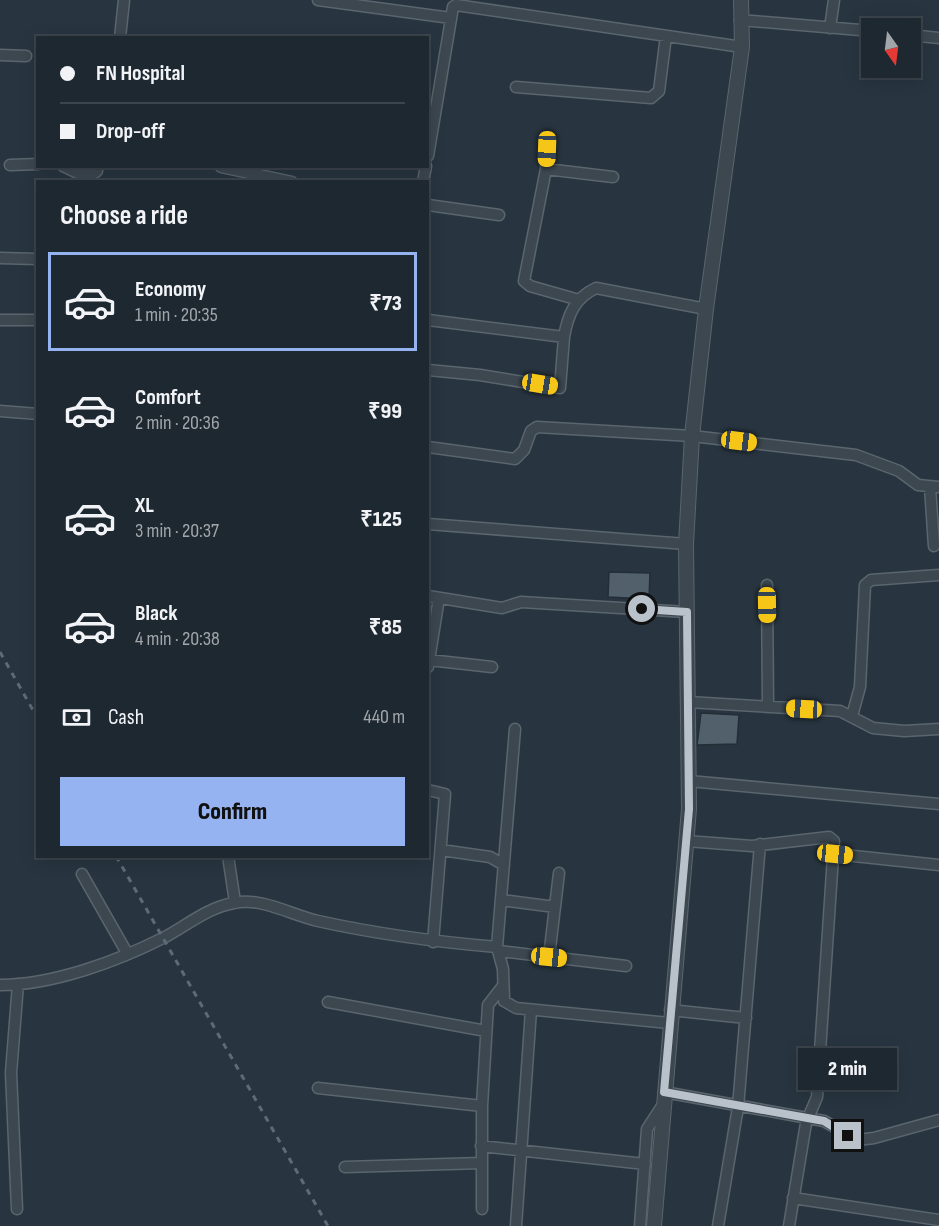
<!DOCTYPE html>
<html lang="en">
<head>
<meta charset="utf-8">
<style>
	body { margin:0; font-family:"Sofia Sans Condensed",sans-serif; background:#263038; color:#f1f3f6; height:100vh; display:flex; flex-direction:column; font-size:22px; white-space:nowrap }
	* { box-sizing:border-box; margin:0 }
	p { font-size:20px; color:#a1a6ab }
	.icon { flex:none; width:33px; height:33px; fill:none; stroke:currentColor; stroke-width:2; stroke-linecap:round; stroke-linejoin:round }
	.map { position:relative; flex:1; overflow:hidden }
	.side { position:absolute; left:36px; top:180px; width:393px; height:678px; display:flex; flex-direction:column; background:#1e2830; border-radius:0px; box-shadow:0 3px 15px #0003,0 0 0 2px #3c444c }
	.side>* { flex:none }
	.hud { position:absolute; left:36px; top:36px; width:393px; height:132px; border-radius:0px; box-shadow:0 3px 15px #0003,0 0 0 2px #3c444c; display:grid; align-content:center; height:132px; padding:0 24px; background:#1e2830 }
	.needle { width:39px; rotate:166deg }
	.fabs { position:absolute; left:861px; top:18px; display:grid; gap:12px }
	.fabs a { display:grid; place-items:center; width:60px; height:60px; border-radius:0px; background:#1e2830; box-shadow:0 3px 15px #0003,0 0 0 2px #3c444c; font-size:30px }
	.end { position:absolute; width:27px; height:27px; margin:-14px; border:8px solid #b9c2ca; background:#111; box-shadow:0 0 0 3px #111 }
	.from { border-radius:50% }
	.bubble { position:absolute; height:42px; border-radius:0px; background:#1e2830; box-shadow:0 3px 15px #0003,0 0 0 2px #3c444c; font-size:20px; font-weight:800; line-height:42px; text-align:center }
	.car { position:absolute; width:18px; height:36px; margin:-18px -9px; border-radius:8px; box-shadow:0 0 4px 2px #0007; background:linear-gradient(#f5c518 24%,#345 0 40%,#f5c518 0 76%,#345 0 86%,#f5c518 0) }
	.hud b { display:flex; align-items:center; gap:21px; height:57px; font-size:22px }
	.hud b+b { border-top:2px solid #3c444c }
	.hud i { width:15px; height:15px; background:#f1f3f6 }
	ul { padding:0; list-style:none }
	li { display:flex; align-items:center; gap:18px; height:99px; margin:0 12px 9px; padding:0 12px; border:3px solid transparent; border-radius:0px }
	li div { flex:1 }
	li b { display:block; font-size:22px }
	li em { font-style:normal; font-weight:800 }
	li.selected { border-color:#95b2f1 }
	li>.icon { width:54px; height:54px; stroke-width:1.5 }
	h2 { padding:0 24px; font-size:27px; line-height:72px }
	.pay { display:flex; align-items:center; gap:15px; height:66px; padding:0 24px; font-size:22px }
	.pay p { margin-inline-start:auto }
	.cta { display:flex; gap:12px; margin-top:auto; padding:12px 24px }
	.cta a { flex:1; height:69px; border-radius:0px; background:#95b2f1; color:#111; font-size:24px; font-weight:800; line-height:69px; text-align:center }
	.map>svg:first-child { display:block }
</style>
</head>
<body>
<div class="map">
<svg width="939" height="1226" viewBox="0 0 939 1226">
	<rect width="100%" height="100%" fill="#283540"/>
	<path fill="#51606b" stroke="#232e37" stroke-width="1.5" d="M609,572l41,1 -1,26 -41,-2z
		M701,713l38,2 -2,29 -40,1z"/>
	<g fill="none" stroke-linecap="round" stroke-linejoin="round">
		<g stroke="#5a656d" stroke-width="13">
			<path id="minor" d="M318,0l133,18
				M740,20l132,11
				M830,28l4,-28
				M910,35l29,3
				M120,38l4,-38
				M0,55l26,1
				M516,87l135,11 8,-7 7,-55
				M547,149l-1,20 -22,112 6,5 49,14
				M428,156l25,-149 3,-2 286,42
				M10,165l28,-1
				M63,166l17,8 11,1 6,-4 -1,-5
				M221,167l71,15
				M546,169l67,8
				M423,182l3,-16
				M428,205l71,10
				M0,258l38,1
				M0,320h38
				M428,320l136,17c4,-23 11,-39 32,-49l110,21
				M428,370l52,5 80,13 4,-51
				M0,411l38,3
				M428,447l87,12 9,-9 7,-19 6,-4 155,9 164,19 43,16 19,14 21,2
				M930,487l4,59
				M428,524l258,20
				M767,585l1,122
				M428,596l74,12 19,-6 166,10
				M429,660l63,7
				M428,667l11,-69
				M688,702l152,9 33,17 31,3 35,-2
				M852,716l8,-29 5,-102 6,-5 68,-5
				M689,781l250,23
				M428,790l17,4 -12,148
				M686,841l66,5 77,-9 5,4 -17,256 -11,26 -17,103
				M441,850l49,7 14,8
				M835,854l104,11
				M228,856l7,46
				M82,874l45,79
				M501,900l54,7
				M497,947l18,-218
				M499,951l127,15
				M549,957l10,-84
				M0,985c53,0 118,-24 165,-48 22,-12 44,-30 69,-34 28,-6 57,12 84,18 59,13 119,21 179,26l6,22 1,32 12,7 153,15
				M328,1002l158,29
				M670,1010l76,8
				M318,1088l164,18
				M664,1092l160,29 33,19 17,-2 65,-18
				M481,1146l164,18
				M345,1167l137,-4
				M793,1198l146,22
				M17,1209l-6,-136 7,-89
				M482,1209v-103l6,-101 14,-18
				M516,1226l15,-216
				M640,1226l7,-97 15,-23
				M718,1226l20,-119 22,-263"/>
		</g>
		<g stroke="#5a656d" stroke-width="16">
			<path id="tertiary" d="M654,1226l35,-417 -3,-265 6,-108 14,-127 36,-262 -1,-47"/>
		</g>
		<use href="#minor" stroke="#3c4750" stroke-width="10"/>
		<use href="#tertiary" stroke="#3c4750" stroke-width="14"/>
		<path stroke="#5e6b77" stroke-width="3" stroke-dasharray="6 6" stroke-linecap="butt" d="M0,652l38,67
			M116,856l212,370"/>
	</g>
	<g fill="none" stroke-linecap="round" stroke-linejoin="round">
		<path stroke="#b9c2ca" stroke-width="8" d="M642,609l45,3 2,197 -25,283 160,29 24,15"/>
	</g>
</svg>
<div class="fabs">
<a><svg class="needle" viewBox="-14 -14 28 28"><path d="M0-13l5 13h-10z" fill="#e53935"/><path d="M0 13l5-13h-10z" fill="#a1a6ab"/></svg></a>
</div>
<i class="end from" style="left:642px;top:609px"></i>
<i class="end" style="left:848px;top:1136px"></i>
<div class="bubble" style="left:798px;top:1048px;width:99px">2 min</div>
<i class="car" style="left:547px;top:149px;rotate:182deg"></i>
<i class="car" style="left:540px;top:384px;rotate:99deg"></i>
<i class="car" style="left:739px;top:441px;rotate:97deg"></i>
<i class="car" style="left:767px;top:605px;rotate:179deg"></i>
<i class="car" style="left:804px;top:709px;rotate:273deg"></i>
<i class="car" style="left:835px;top:854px;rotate:96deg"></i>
<i class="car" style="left:549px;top:957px;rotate:96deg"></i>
<div class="hud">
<b><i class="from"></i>FN Hospital</b>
<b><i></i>Drop-off</b>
</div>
<section class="side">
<h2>Choose a ride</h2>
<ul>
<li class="selected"><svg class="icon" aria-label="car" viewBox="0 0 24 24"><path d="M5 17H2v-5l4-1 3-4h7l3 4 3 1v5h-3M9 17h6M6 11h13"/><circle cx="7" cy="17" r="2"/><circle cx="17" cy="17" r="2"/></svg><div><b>Economy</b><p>1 min · 20:35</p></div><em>₹73</em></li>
<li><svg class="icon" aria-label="car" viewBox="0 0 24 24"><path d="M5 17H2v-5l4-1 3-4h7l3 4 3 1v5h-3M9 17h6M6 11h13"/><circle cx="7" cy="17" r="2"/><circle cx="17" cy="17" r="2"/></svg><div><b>Comfort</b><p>2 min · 20:36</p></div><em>₹99</em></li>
<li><svg class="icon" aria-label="car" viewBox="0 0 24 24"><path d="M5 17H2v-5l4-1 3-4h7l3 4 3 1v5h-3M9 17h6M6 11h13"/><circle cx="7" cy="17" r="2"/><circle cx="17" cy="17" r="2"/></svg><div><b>XL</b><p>3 min · 20:37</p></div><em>₹125</em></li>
<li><svg class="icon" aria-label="car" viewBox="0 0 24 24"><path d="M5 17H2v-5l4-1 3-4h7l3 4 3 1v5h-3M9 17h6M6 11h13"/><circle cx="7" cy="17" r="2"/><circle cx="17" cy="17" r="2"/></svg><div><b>Black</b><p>4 min · 20:38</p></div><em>₹85</em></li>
</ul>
<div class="pay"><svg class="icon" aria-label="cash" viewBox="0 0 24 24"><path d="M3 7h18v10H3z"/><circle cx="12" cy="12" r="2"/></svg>Cash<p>440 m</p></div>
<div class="cta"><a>Confirm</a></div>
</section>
</div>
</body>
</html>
